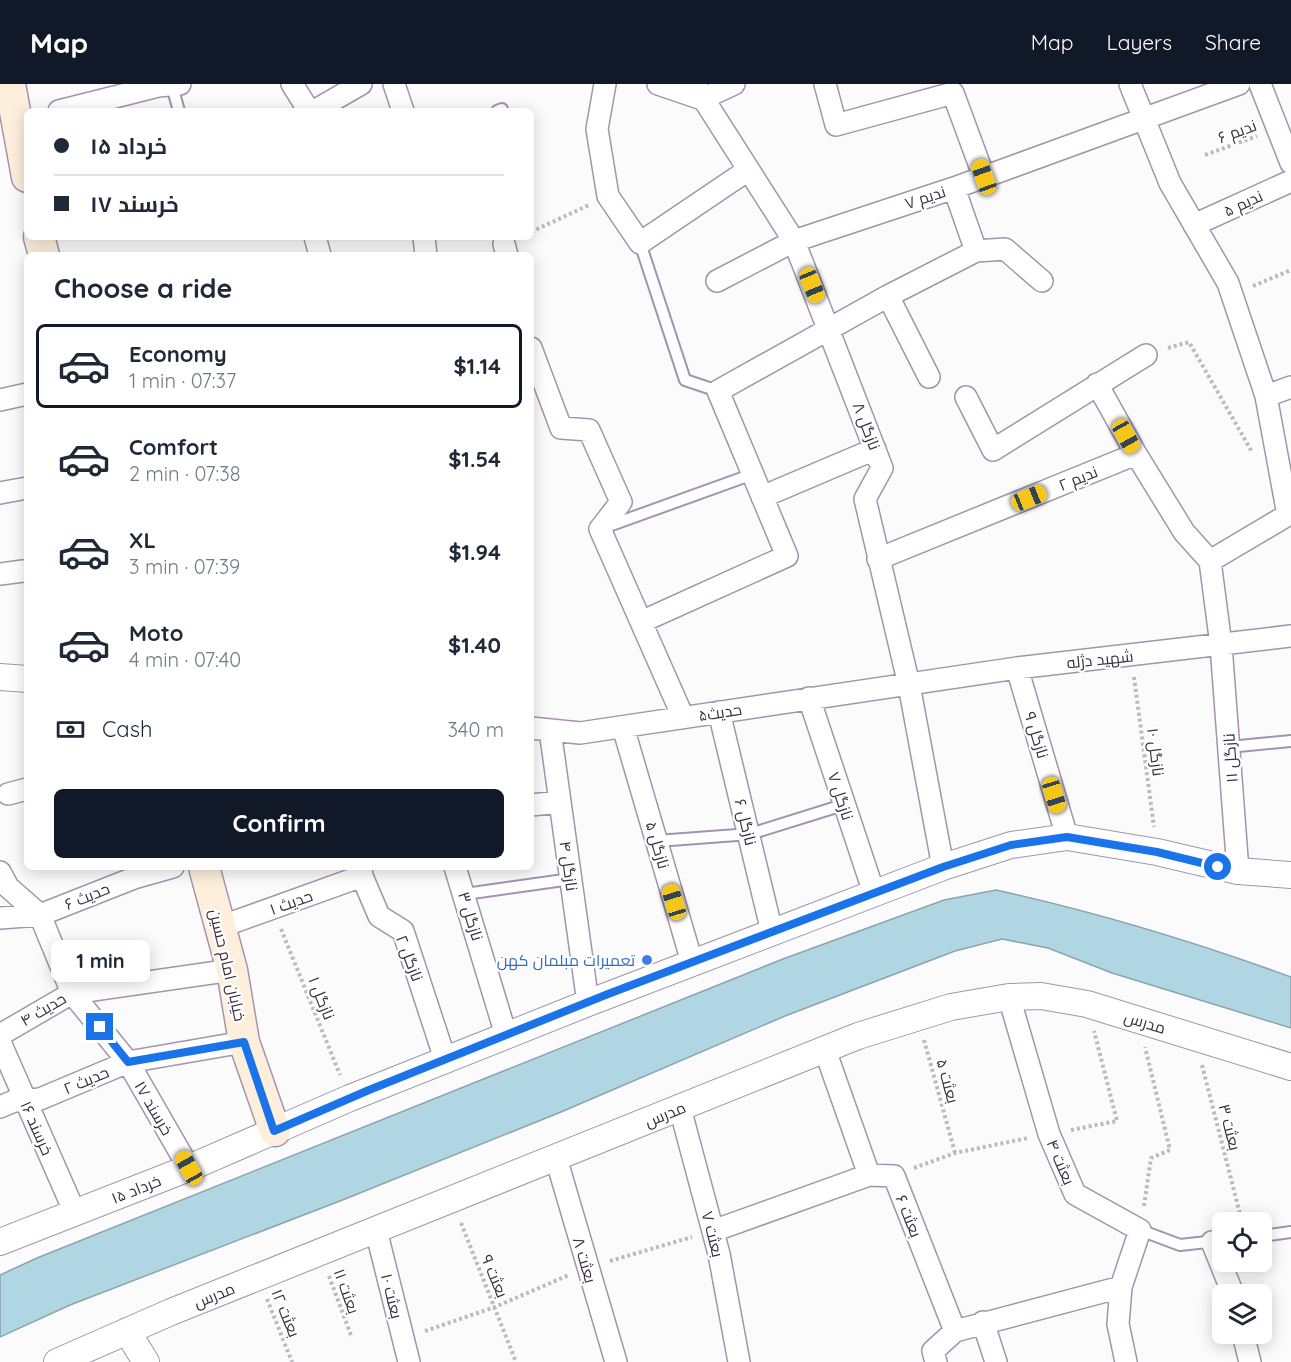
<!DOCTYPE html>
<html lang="en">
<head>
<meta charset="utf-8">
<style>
	body { margin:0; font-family:Quicksand,Cairo,sans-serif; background:#f6f6f7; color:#1f2937; height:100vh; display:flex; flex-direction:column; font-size:22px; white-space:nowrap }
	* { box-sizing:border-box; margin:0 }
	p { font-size:20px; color:#747a83 }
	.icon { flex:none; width:33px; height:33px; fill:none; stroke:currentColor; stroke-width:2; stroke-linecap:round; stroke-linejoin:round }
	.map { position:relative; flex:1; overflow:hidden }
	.panel { position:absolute; left:24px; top:168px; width:510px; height:618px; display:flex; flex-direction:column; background:#fff; border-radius:9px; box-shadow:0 3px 15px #0003 }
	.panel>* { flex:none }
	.guide { position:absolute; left:24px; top:24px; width:510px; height:132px; border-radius:9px; box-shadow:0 3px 15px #0003; display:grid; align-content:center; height:132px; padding:0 30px; background:#fff }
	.tools { position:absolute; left:1212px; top:1128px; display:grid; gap:12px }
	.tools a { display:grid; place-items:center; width:60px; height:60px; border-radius:9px; background:#fff; box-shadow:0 3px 15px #0003; font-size:30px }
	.end { position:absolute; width:27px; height:27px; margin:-14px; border:8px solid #1a73e8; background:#fff; box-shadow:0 0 0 3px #fff }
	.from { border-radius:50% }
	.bubble { position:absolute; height:42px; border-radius:9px; background:#fff; box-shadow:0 3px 15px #0003; font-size:20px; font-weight:800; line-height:42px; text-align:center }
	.car { position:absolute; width:18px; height:36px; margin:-18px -9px; border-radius:8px; box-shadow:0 0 4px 2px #0007; background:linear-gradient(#f5c518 24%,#345 0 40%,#f5c518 0 76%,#345 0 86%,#f5c518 0) }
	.guide b { display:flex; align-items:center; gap:21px; height:57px; font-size:22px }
	.guide b+b { border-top:2px solid #e0e1e3 }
	.guide i { width:15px; height:15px; background:#1f2937 }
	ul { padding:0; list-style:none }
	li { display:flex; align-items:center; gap:18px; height:84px; margin:0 12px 9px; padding:0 18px; border:3px solid transparent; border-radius:9px }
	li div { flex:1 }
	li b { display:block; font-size:22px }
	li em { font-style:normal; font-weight:800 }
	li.on { border-color:#111827 }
	li>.icon { width:54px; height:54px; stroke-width:1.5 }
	h2 { padding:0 30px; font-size:27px; line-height:72px }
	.pay { display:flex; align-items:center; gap:15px; height:66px; padding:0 30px; font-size:22px }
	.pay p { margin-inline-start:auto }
	.cta { display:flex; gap:12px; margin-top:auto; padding:12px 30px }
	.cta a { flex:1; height:69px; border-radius:9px; background:#111827; color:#fff; font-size:24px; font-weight:800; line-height:69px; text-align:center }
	header { display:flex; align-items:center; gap:36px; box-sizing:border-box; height:84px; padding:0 30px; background:#111827; color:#fff }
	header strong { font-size:28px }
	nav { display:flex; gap:33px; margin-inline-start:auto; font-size:21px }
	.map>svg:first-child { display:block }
</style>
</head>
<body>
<header>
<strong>Map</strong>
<nav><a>Map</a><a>Layers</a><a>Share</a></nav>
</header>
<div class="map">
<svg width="1291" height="1278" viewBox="0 0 1291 1278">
	<rect width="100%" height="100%" fill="#fbfbfb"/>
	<path fill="#afd6e2" stroke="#8ba4b0" stroke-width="1.5" d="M996,806c100,22 199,52 295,87v51l-179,-55 -64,-25 -46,-9 -47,12 -170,65 -224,96 -216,87 -275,106 -70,32v-62l37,-17 746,-299 161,-59z"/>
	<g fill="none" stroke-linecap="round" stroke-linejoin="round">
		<g stroke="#a294af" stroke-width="14">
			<path id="service" d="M172,2l7,25
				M497,27l5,-2
				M640,159l45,137 33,11
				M606,443l147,-53
				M1229,663l62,-6
				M657,757l93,-7 93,-29
				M465,810l106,-15
				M1140,1146l40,15 36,-4
				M1262,1152l29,-4"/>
		</g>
		<g stroke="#a294af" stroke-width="24">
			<path id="minor" d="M292,0l17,27
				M394,0l9,27
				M605,0l-8,45 11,67 32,47 108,-73
				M658,0l44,15 32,-15
				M694,0l100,157 88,227 -17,31 44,186 34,182
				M825,0l11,41 117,-32 31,84
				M1130,0l40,99 58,100 38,113 22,119
				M1260,0l31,79
				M59,27l99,-25 22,-2
				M314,27l47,-27
				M1194,141l97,-44
				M315,153l5,18
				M424,153l2,18
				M504,160l3,11
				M976,167l29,-2 37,32
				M717,197l77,-40 160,-53 285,-104
				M531,264l30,80 28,2 32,72 -21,27 83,188
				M929,293l-41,-81 88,-45 -22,-63
				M1097,300l39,70
				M1266,312l25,-9
				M966,313l27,53 153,-95
				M0,316l27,-6
				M0,409l27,-5
				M762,413l113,-48
				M878,475l258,-105 48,78 26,29 81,-48
				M1210,477l11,84 17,226
				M0,490l23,-3
				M641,538l146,-66 -69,-165 170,-95
				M1017,584l50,169
				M809,614l65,195
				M719,628l53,220
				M623,643l69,235
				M531,644l49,5 437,-65 274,-32
				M550,646l38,273
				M8,710l19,-5
				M531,721l29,-3
				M361,783l1,9 17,40 24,15 42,128
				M455,783l51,168
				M0,788l8,15 32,28 32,78 56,69 61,106
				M0,834l40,-3 94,-37 39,-11
				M220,843l142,-51
				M1009,913l40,137 26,60 65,36 -19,57 -3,37 8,38
				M0,951l72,-42 160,-23
				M0,958l75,171
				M825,966l44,125 25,1 61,155 -22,20 3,11
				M0,1023l14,-6 26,-2 88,-37 116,-20
				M680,1024l39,146 20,108
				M556,1074l60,204
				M376,1146l33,132
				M713,1147l156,-56
				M1212,1158l21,52
				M983,1238l13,40
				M955,1247l166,-44
				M1243,1250l7,28"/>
		</g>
		<g stroke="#a294af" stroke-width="28">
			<path id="tertiary" d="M0,593l27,2
				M0,1158l189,-74 161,-70 238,-95 355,-136 68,-22 56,-8 90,15 81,19 53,4
				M127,1247l19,31
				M57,1278l114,-50 687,-276 93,-29 58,-10 32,-1 46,8 204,63"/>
		</g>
		<g stroke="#a294af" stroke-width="33">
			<path id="secondary" d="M10,0l17,93
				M39,153l5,18
				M204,783l28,103 12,72 31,89"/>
		</g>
		<path stroke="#bcbabe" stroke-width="4" stroke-dasharray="3 3" stroke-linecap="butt" d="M1205,71l52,-19
			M531,148l58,-27
			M1253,202l38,-16
			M1168,264l21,-6 63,110
			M1134,593l20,150
			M281,845l59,146
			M924,956l31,113
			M1202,981l40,157
			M1071,1046l46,-9 -23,-90
			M914,1084l41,-15 73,-15
			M1144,1122l7,-48 19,-8 -25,-103
			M461,1139l55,139
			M610,1177l82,-24
			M329,1192l23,62
			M267,1215l25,63
			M425,1247l70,-24 74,-32"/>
		<use href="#service" stroke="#fff" stroke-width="10"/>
		<use href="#minor" stroke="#fff" stroke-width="21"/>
		<use href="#tertiary" stroke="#fff" stroke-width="26"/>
		<use href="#secondary" stroke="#fdefdc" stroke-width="30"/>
	</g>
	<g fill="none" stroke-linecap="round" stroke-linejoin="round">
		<path stroke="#1a73e8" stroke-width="8" d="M100,943l28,35 116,-20 30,89 95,-41 239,-96 335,-127 68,-22 56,-8 90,15 61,15"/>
	</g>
	<circle fill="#3f7fe0" stroke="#fff" stroke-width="2" cx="647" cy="876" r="6"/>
	<g text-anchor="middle" stroke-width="4.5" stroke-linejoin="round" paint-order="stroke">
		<g font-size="16" fill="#37313d" stroke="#fff">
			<text transform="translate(1237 47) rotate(-20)" y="6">ندیم ۶</text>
			<text transform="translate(925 113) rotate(-18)" y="6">ندیم ۷</text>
			<text transform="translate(1243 119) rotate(-25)" y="6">ندیم ۵</text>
			<text transform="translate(867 342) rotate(69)" y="6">نازگل ۸</text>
			<text transform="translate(1078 394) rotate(-22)" y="6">ندیم ۲</text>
			<text transform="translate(1100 575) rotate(-6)" y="6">شهید دژله</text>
			<text transform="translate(720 628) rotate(-9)" y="6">حدیث۵</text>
			<text transform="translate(1037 651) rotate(73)" y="6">نازگل ۹</text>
			<text transform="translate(1156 668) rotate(83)" y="6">نازگل ۱۰</text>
			<text transform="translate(1230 674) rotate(-94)" y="6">نازگل ۱۱</text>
			<text transform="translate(841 712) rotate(72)" y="6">نازگل ۷</text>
			<text transform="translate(746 738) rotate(76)" y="6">نازگل ۶</text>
			<text transform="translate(658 761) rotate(74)" y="6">نازگل ۵</text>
			<text transform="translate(569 782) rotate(82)" y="6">نازگل ۴</text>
			<text transform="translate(87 812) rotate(-22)" y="6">حدیث ۶</text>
			<text transform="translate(291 818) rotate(-20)" y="6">حدیث ۱</text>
			<text transform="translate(471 832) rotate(73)" y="6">نازگل ۳</text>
			<text transform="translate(410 874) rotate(69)" y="6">نازگل ۲</text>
			<text transform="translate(228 881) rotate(77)" y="6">خیابان امام حسین</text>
			<text transform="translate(322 914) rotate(68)" y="6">نازگل ۱</text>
			<text transform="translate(43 925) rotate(-30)" y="6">حدیث ۴</text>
			<text transform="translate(1145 938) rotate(17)" y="6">مدرس</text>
			<text transform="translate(86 996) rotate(-23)" y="6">حدیث ۲</text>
			<text transform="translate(948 997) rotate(75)" y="6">بعثت ۵</text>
			<text transform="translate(154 1024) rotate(60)" y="6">خرسند ۱۷</text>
			<text transform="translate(665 1030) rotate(-22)" y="6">مدرس</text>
			<text transform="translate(1230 1043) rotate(76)" y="6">بعثت ۳</text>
			<text transform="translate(37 1044) rotate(66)" y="6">خرسند ۱۶</text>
			<text transform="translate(1061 1078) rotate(67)" y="6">بعثت ۴</text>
			<text transform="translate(136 1105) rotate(-22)" y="6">۱۵ خرداد</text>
			<text transform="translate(909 1132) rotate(68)" y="6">بعثت ۶</text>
			<text transform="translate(713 1150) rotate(76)" y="6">بعثت ۷</text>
			<text transform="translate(585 1176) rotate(74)" y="6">بعثت ۸</text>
			<text transform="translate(495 1192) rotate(68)" y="6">بعثت ۹</text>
			<text transform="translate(347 1207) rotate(70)" y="6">بعثت ۱۱</text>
			<text transform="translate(214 1211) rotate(-22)" y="6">مدرس</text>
			<text transform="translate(392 1212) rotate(76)" y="6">بعثت ۱۰</text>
			<text transform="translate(286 1229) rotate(68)" y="6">بعثت ۱۲</text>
		</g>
		<g font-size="16" fill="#366cbe" stroke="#fff" text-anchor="end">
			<text x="635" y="882">تعمیرات مبلمان کهن</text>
		</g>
	</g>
</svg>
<div class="tools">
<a><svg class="icon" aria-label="locate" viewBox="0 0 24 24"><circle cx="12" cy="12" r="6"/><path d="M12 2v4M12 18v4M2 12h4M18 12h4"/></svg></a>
<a><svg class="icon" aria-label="layers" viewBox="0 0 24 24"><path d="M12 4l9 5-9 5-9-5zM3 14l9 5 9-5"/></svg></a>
</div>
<i class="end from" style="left:1218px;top:783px"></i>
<i class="end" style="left:100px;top:943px"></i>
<div class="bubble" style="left:51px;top:856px;width:99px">1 min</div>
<i class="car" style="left:984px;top:93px;rotate:340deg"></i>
<i class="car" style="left:812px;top:201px;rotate:158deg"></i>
<i class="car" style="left:1126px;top:352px;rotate:151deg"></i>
<i class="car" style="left:1029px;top:414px;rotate:68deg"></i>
<i class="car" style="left:1054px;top:711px;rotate:163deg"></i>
<i class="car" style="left:674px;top:818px;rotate:343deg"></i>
<i class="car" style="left:189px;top:1084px;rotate:331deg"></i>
<div class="guide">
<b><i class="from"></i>۱۵ خرداد</b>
<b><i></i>خرسند ۱۷</b>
</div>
<section class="panel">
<h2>Choose a ride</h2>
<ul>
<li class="on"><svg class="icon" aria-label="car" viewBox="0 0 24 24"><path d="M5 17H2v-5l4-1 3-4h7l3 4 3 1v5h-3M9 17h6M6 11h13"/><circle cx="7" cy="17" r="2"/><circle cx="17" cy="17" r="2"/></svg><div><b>Economy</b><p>1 min · 07:37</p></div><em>$1.14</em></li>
<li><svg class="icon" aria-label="car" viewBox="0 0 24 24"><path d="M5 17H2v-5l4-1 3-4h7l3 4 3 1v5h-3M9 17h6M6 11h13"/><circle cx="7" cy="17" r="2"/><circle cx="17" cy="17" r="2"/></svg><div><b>Comfort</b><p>2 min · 07:38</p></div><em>$1.54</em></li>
<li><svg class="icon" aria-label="car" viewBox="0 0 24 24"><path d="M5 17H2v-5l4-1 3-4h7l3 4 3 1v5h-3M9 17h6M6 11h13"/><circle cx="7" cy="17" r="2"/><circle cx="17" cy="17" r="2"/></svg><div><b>XL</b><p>3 min · 07:39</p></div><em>$1.94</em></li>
<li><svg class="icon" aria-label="car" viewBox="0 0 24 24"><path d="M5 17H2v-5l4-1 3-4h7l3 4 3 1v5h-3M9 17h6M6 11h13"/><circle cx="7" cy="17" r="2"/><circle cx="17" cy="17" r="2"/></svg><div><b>Moto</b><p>4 min · 07:40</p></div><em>$1.40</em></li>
</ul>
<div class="pay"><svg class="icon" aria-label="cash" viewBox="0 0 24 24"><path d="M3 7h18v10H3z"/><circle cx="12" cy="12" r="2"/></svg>Cash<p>340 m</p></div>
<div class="cta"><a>Confirm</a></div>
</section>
</div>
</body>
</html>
